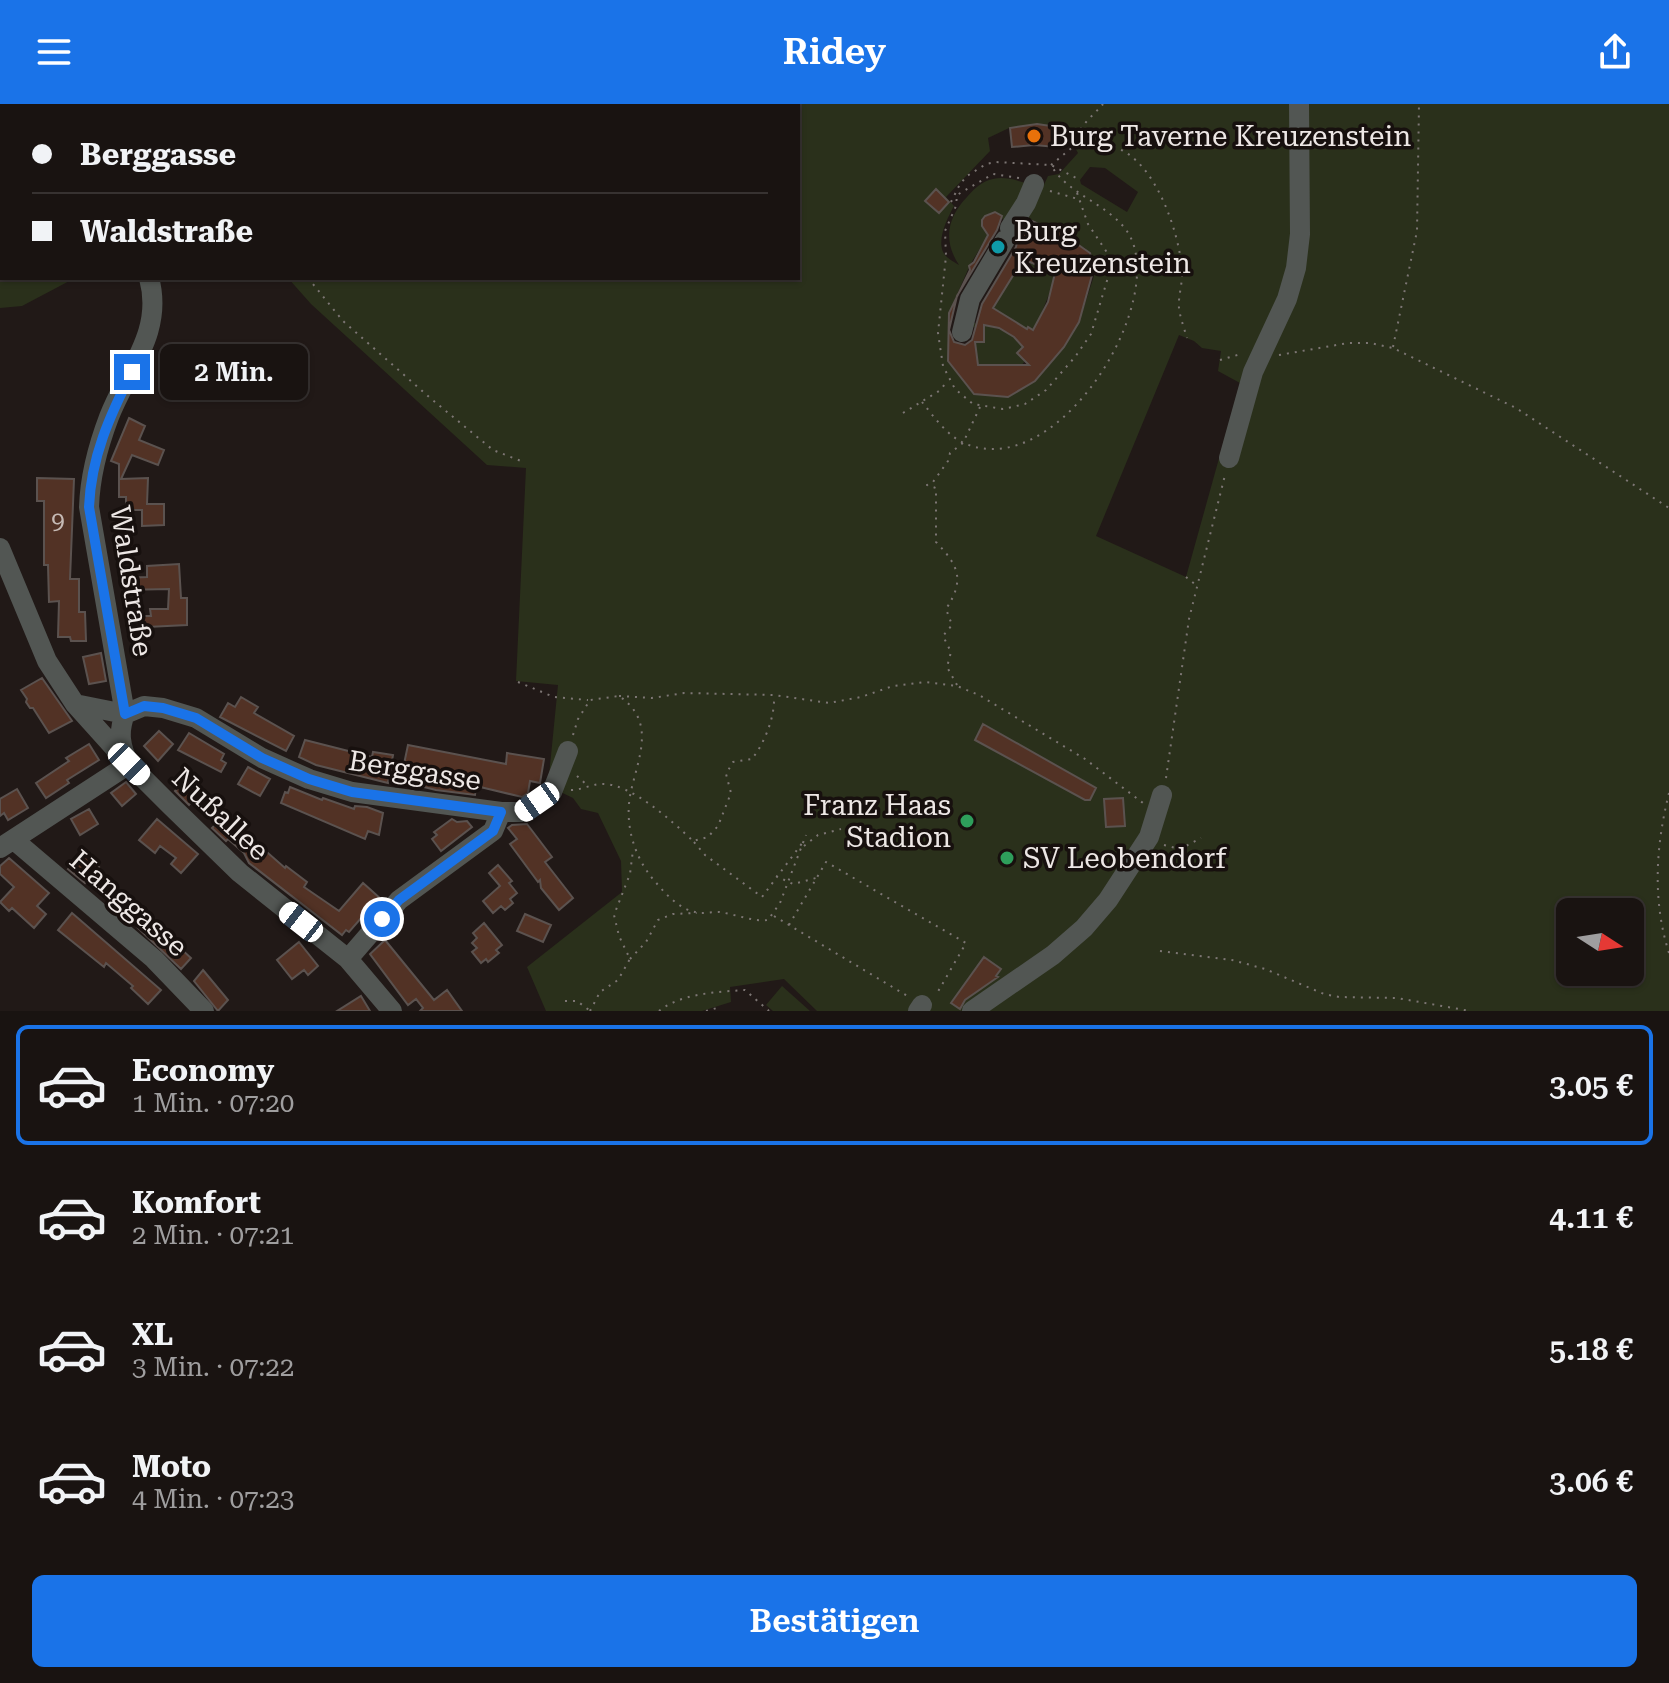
<!DOCTYPE html>
<html lang="de">
<head>
<meta charset="utf-8">
<style>
	body { margin:0; font-family:"Roboto Serif",serif; background:#26201f; color:#f1f3f6; height:100vh; display:flex; flex-direction:column; font-size:30px; white-space:nowrap }
	* { box-sizing:border-box; margin:0 }
	p { font-size:26px; color:#9f9e9f }
	.icon { flex:none; width:44px; height:44px; fill:none; stroke:currentColor; stroke-width:2; stroke-linecap:round; stroke-linejoin:round }
	.map { position:relative; height:907px; overflow:hidden }
	.side { display:flex; flex-direction:column; background:#191311; flex:1 }
	.side>* { flex:none }
	.hud { position:absolute; left:0px; top:0px; width:800px; height:176px; box-shadow:0 2px 6px #0004,0 0 0 2px #373231; display:grid; align-content:center; height:176px; padding:0 32px; background:#191311 }
	.needle { width:52px; rotate:102deg }
	.controls { position:absolute; left:1556px; top:794px; display:grid; gap:16px }
	.controls a { display:grid; place-items:center; width:88px; height:88px; border-radius:12px; background:#191311; box-shadow:0 2px 6px #0004,0 0 0 2px #373231; font-size:40px }
	.end { position:absolute; width:36px; height:36px; margin:-18px; border:10px solid #1a73e8; background:#fff; box-shadow:0 0 0 4px #fff }
	.from { border-radius:50% }
	.bubble { position:absolute; height:56px; border-radius:12px; background:#191311; box-shadow:0 2px 6px #0004,0 0 0 2px #373231; font-size:26px; font-weight:600; line-height:56px; text-align:center }
	.car { position:absolute; width:24px; height:48px; margin:-24px -12px; border-radius:10px; box-shadow:0 0 6px 2px #0007; background:linear-gradient(#fff 24%,#345 0 40%,#fff 0 76%,#345 0 86%,#fff 0) }
	.hud b { display:flex; align-items:center; gap:28px; height:76px; font-size:30px }
	.hud b+b { border-top:2px solid #373231 }
	.hud i { width:20px; height:20px; background:#f1f3f6 }
	ul { padding:14px 0 0; list-style:none }
	li { display:flex; align-items:center; gap:24px; height:120px; margin:0 16px 12px; padding:0 16px; border:4px solid transparent; border-radius:12px }
	li div { flex:1 }
	li b { display:block; font-size:30px }
	li em { font-style:normal; font-weight:600 }
	li.active { border-color:#1a73e8 }
	li>.icon { width:72px; height:72px; stroke-width:1.5 }
	.button { display:flex; gap:16px; margin-top:auto; padding:16px 32px }
	.button a { flex:1; height:92px; border-radius:12px; background:#1a73e8; color:#fff; font-size:32px; font-weight:600; line-height:92px; text-align:center }
	header { display:flex; justify-content:space-between; align-items:center; height:104px; padding:0 32px; background:#1a73e8; color:#fff; font-size:36px; font-weight:600 }
	.map>svg:first-child { display:block }
</style>
</head>
<body>
<header><svg class="icon" aria-label="menu" viewBox="0 0 24 24"><path d="M4 6h16M4 12h16M4 18h16"/></svg>Ridey<svg class="icon" aria-label="share" viewBox="0 0 24 24"><path d="M12 15V3M7 8l5-5 5 5M5 13v7h14v-7"/></svg></header>
<div class="map">
<svg width="1669" height="907" viewBox="0 0 1669 907">
	<rect width="100%" height="100%" fill="#211917"/>
	<path fill="#2a301b" fill-rule="evenodd" d="M0,0h1669v907h-852l-33,-32 -54,8 1,15 -29,9h-156l-19,-44 95,-75 -1,-31 -23,-48 -17,-4 -8,-11 -25,-12 10,-101 -42,-4 10,-213 -39,-3 -176,-161 -23,-26h510v-172h-796v172h73l-53,28 -22,2zM1037,20l27,4 14,25 -19,21 -11,2 -6,13c-14,-5 -34,-14 -49,-10 -11,2 -19,10 -26,18 -20,21 -24,44 -8,68 -5,-3 -14,-8 -16,-13 -6,-14 5,-35 11,-46l-8,-9 44,-46 -2,-13 21,-10zM1090,63l15,1 33,24 -11,20 -46,-28 -1,-4zM995,108l10,9 20,-3 60,30 7,11 2,17 -15,46 -15,25 -29,34 -27,16 -34,-3 -26,-33 1,-48 21,-48 18,-30c-9,-9 -6,-21 7,-23zM1179,231l15,6 8,7 19,3 -3,20 22,12 -54,194 -90,-41zM1570,808h60v60h-60z
		M1030,158l28,12c-9,17 -14,37 -25,56l-6,-1 -34,-21 21,-34z
		M969,218c20,4 42,7 54,25l-6,7 8,7 -5,6h-41l-4,-25h9v-11l-15,-6z
		M782,882l28,25h-37l-7,-6z"/>
	<path fill="#523225" stroke="#5b524f" stroke-width="2" fill-rule="evenodd" d="M1037,20l21,3 -2,20 -22,-2 -22,2 -2,-19z
		M936,85l13,13 -10,11 -14,-12z
		M995,108l7,4 -5,14 -40,66 -8,34 5,12 11,3 7,-5 10,-36 34,-57 2,-9 12,-18 26,12 2,-3 9,4 -1,3 24,17 4,15 -15,54 -15,25 -29,34 -27,16 -34,-3 -26,-33 1,-48 21,-43 -1,-4 5,-4 14,-27 -6,-9v-6l3,-4zM1030,158l25,11 -7,29 -15,28 -5,-3 -1,2 -34,-21 21,-34zM984,221l15,3 15,9 9,10 -6,6 12,12h-51l-3,-23h9z
		M129,314l16,8 -6,14 25,10 -6,15 -26,-10 -11,24 27,-1 -1,26h17v21l-22,1v-16h-16v-13h-7v-33l-8,-3z
		M37,374l37,1 -4,100h9v33h6l1,29h-15l-1,-4h-12l1,-36 -10,1 -1,-37h-4v-64h-7z
		M179,460l2,34h6v27l-60,3v-12h24l-1,-7h18l1,-20 -46,1 -1,-12 25,-1v-11z
		M101,549l5,28 -17,3 -6,-27z
		M42,574l30,43 -23,12 -16,-25h-3l-4,-6 1,-3 -6,-9z
		M241,593l17,10 -4,6 40,23 -8,15 -66,-34 8,-14 7,4z
		M983,620l113,64 -6,12h-5l-110,-60z
		M159,627l14,13 -15,17 -14,-15z
		M189,629l35,21 -3,6 5,3 -5,9 -43,-22z
		M305,636l67,17 1,-5 20,3 -5,28 -72,-18 -17,-8z
		M89,640l10,16 -32,20 2,3 -23,15 -10,-15 33,-22 -3,-3z
		M408,641l98,19 1,-11 37,6 -4,24 -10,-2 -2,12 -6,4 -46,-11 -1,9 -39,-5 -28,-7 4,-17 -8,-2z
		M248,663l22,12 -10,17 -22,-12z
		M181,673l20,18 -7,8 -2,-2 -3,4 -14,-14 2,-2 -5,-4z
		M126,678l10,12 -14,12 -11,-13z
		M290,683l32,13 1,-2 31,11 1,-3 12,1 16,6 -4,22 -11,-4 -3,8 -84,-36 4,-11 3,1z
		M17,685l11,19 -20,12 -4,-7 -4,3v-17z
		M1123,694l2,28 -19,1 -2,-28z
		M89,705l9,15 -18,11 -9,-16z
		M225,711l13,13 -2,2 19,16h5l25,22 1,-2 21,16 -3,5 35,24 24,-28 18,16 -17,20 -2,-2 -13,15 -3,-2 -4,5 -93,-72 -5,-10 -16,-14 -2,2 -14,-13z
		M157,715l41,35 -17,19 -10,-9 5,-6 -16,-12 -5,7 -16,-13z
		M452,715l5,3 10,-1 5,6 -31,24 -9,-12 5,-4 -3,-3z
		M527,720l25,33 -7,5 28,36 -14,12 -18,-22 -1,-8 -2,2 -28,-38 7,-5 -9,-11 4,-3z
		M82,748l17,15 -14,16 -17,-14z
		M9,754l40,35 -12,13 9,8 -12,14 -22,-20 -3,3 -9,-9 14,-15 -14,-13v-8z
		M498,761l14,16 -3,2 8,10 -7,6 3,4 -8,7 -4,-4 -8,7 -10,-12 17,-15 -11,-13z
		M72,809l89,77 -13,14 -17,-16 2,-2 -27,-23 -2,4 -46,-37z
		M525,810l26,11 -8,17 -26,-11z
		M146,813l45,41 -10,11 -44,-42z
		M484,819l18,22 -6,5 3,3 -11,9 -2,-3 -5,4 -9,-11 5,-4 -5,-5 5,-5 -4,-5z
		M385,836l49,60 13,-10 15,21h-42l3,-3 -7,-9 -8,6 -38,-51z
		M299,838l19,24 -10,9 -4,-5 -12,9 -15,-19z
		M984,853l17,12 -5,7 2,1 -33,23 -5,9 -9,-6z
		M203,866l25,30 -10,11 -24,-30z
		M361,892l9,15h-33z"/>
	<g fill="none" stroke-linecap="round" stroke-linejoin="round">
		<path stroke="#7d7674" stroke-width="2" stroke-dasharray="2 6" stroke-linecap="butt" d="M403,2l4,-2
			M1074,42c16,-1 29,-4 43,2 39,15 62,84 65,122 1,13 -4,25 -3,38 1,9 5,20 8,30
			M1051,61l23,-19c2,-18 18,-29 29,-42
			M1019,74l-26,-4 -36,21 -1,11 -11,25 1,25 -8,77 5,33 12,23 18,15 30,5 22,-5 21,-14 29,-33 16,-23 18,-60 1,-17 -22,-33 -12,-34
			M1050,87l28,8
			M951,98l9,-18 7,-8 19,-12 10,-2 55,3 29,15
			M0,100l2,1
			M308,174l35,43 86,76 64,53 28,11
			M1393,243l24,-116 2,-127
			M1279,251l69,-12h22l23,5 123,60 153,100
			M1220,256l21,-6
			M922,298c12,15 26,35 44,42 87,35 187,-118 169,-194 -9,-43 -65,-50 -84,-85
			M903,309l36,-22 9,-10
			M1186,473l10,8
			M518,578l36,15 34,3
			M957,581l-10,-18 4,-15 -8,-16 9,-11 -6,-16c19,-29 13,-43 -10,-67v-54l-9,-3 6,-3 15,-21 2,-8 13,-10 17,-36
			M619,592l33,2 32,-5 90,2 55,8 32,-6 32,-11 32,-4 32,4 22,9 106,64 58,44
			M573,631l5,-16 12,-19 29,-4c37,25 20,60 12,95 -7,31 2,63 21,87 13,15 27,33 49,35 6,0 12,-1 18,-1 16,2 34,10 49,8l12,-17 26,-68
			M577,672l10,9
			M1166,674l23,-159 36,-144
			M571,686c11,0 20,-6 31,-6 29,-1 71,38 91,57l15,-4 10,-11 13,-33 -5,-19 7,-12 19,-3c13,-17 23,-42 22,-63
			M1669,689c-13,52 -17,107 0,160
			M694,738l11,13 57,42 41,-55
			M1164,741l16,4 21,-11
			M804,742l14,-11 23,-6
			M776,772l17,8 23,-6
			M774,812l135,81
			M789,821l37,-63 140,81 -30,52
			M1160,847l72,9 33,9 59,25 15,3 58,1 73,13
			M630,855l16,-17 12,-22 15,-6 24,-1
			M565,897h12l12,9
			M590,907l10,-19 18,-12 12,-21 -11,-23 -5,-21 16,-41 3,-24
			M659,907c23,-18 58,-19 86,-21l24,21
			M706,907l11,-3"/>
		<path stroke="#525653" stroke-width="20" d="M32,0l2,2
			M1010,124l16,-25 8,-19
			M962,228l8,-33 35,-59
			M1229,354l24,-86 34,-73 9,-31 4,-34 -1,-130
			M0,444l47,113 28,43 54,60 41,41 70,68 108,86 44,52
			M75,600l50,10 19,-8 19,2 33,10 66,40 47,21 43,13 149,20 -8,19 -94,69 -51,59
			M501,708h22l29,-20 16,-41
			M14,736l140,119 50,52
			M0,744l129,-84c-9,-18 -11,-32 -4,-50l-36,-207c1,-32 9,-61 20,-90 18,-47 55,-85 40,-139
			M918,907l4,-6
			M972,907l81,-56 31,-27 24,-28 41,-63 13,-42"/>
	</g>
	<g fill="none" stroke-linecap="round" stroke-linejoin="round">
		<path stroke="#1a73e8" stroke-width="10" d="M132,268c-22,43 -41,85 -43,135l36,207 19,-8 19,2 33,10 66,40 47,21 43,13 149,20 -8,19 -94,69 -17,19"/>
	</g>
	<circle fill="#e8710a" stroke="#17100e" stroke-width="3" cx="1034" cy="32" r="8"/>
	<circle fill="#0f9aa8" stroke="#17100e" stroke-width="3" cx="998" cy="143" r="8"/>
	<g fill="#2e9e5b" stroke="#17100e" stroke-width="3">
		<circle cx="967" cy="717" r="8"/>
		<circle cx="1007" cy="754" r="8"/>
	</g>
	<g text-anchor="middle" stroke-width="7" stroke-linejoin="round" paint-order="stroke">
		<g font-size="24" fill="#c6bab5">
			<text x="58" y="425">9</text>
		</g>
		<g font-size="28" fill="#ede7e5" stroke="#17100e" text-anchor="start">
			<text x="1050" y="42">Burg Taverne Kreuzenstein</text>
			<text x="1014" y="137">Burg<tspan x="1014" dy="32">Kreuzenstein</tspan></text>
			<text x="951" y="711" text-anchor="end">Franz Haas<tspan x="951" dy="32">Stadion</tspan></text>
			<text x="1023" y="764">SV Leobendorf</text>
		</g>
		<g font-size="28" fill="#ede7e5" stroke="#17100e">
			<text transform="translate(132 477) rotate(81)" y="10">Waldstraße</text>
			<text transform="translate(415 666) rotate(9)" y="10">Berggasse</text>
			<text transform="translate(221 710) rotate(43)" y="10">Nußallee</text>
			<text transform="translate(129 799) rotate(41)" y="10">Hanggasse</text>
		</g>
	</g>
</svg>
<div class="controls">
<a><svg class="needle" viewBox="-14 -14 28 28"><path d="M0-13l5 13h-10z" fill="#e53935"/><path d="M0 13l5-13h-10z" fill="#9f9e9f"/></svg></a>
</div>
<i class="end from" style="left:382px;top:815px"></i>
<i class="end" style="left:132px;top:268px"></i>
<div class="bubble" style="left:160px;top:240px;width:148px">2 Min.</div>
<i class="car" style="left:129px;top:660px;rotate:135deg"></i>
<i class="car" style="left:537px;top:698px;rotate:235deg"></i>
<i class="car" style="left:301px;top:818px;rotate:308deg"></i>
<div class="hud">
<b><i class="from"></i>Berggasse</b>
<b><i></i>Waldstraße</b>
</div>
</div>
<section class="side">
<ul>
<li class="active"><svg class="icon" aria-label="car" viewBox="0 0 24 24"><path d="M5 17H2v-5l4-1 3-4h7l3 4 3 1v5h-3M9 17h6M6 11h13"/><circle cx="7" cy="17" r="2"/><circle cx="17" cy="17" r="2"/></svg><div><b>Economy</b><p>1 Min. · 07:20</p></div><em>3.05 €</em></li>
<li><svg class="icon" aria-label="car" viewBox="0 0 24 24"><path d="M5 17H2v-5l4-1 3-4h7l3 4 3 1v5h-3M9 17h6M6 11h13"/><circle cx="7" cy="17" r="2"/><circle cx="17" cy="17" r="2"/></svg><div><b>Komfort</b><p>2 Min. · 07:21</p></div><em>4.11 €</em></li>
<li><svg class="icon" aria-label="car" viewBox="0 0 24 24"><path d="M5 17H2v-5l4-1 3-4h7l3 4 3 1v5h-3M9 17h6M6 11h13"/><circle cx="7" cy="17" r="2"/><circle cx="17" cy="17" r="2"/></svg><div><b>XL</b><p>3 Min. · 07:22</p></div><em>5.18 €</em></li>
<li><svg class="icon" aria-label="car" viewBox="0 0 24 24"><path d="M5 17H2v-5l4-1 3-4h7l3 4 3 1v5h-3M9 17h6M6 11h13"/><circle cx="7" cy="17" r="2"/><circle cx="17" cy="17" r="2"/></svg><div><b>Moto</b><p>4 Min. · 07:23</p></div><em>3.06 €</em></li>
</ul>
<div class="button"><a>Bestätigen</a></div>
</section>
</body>
</html>
